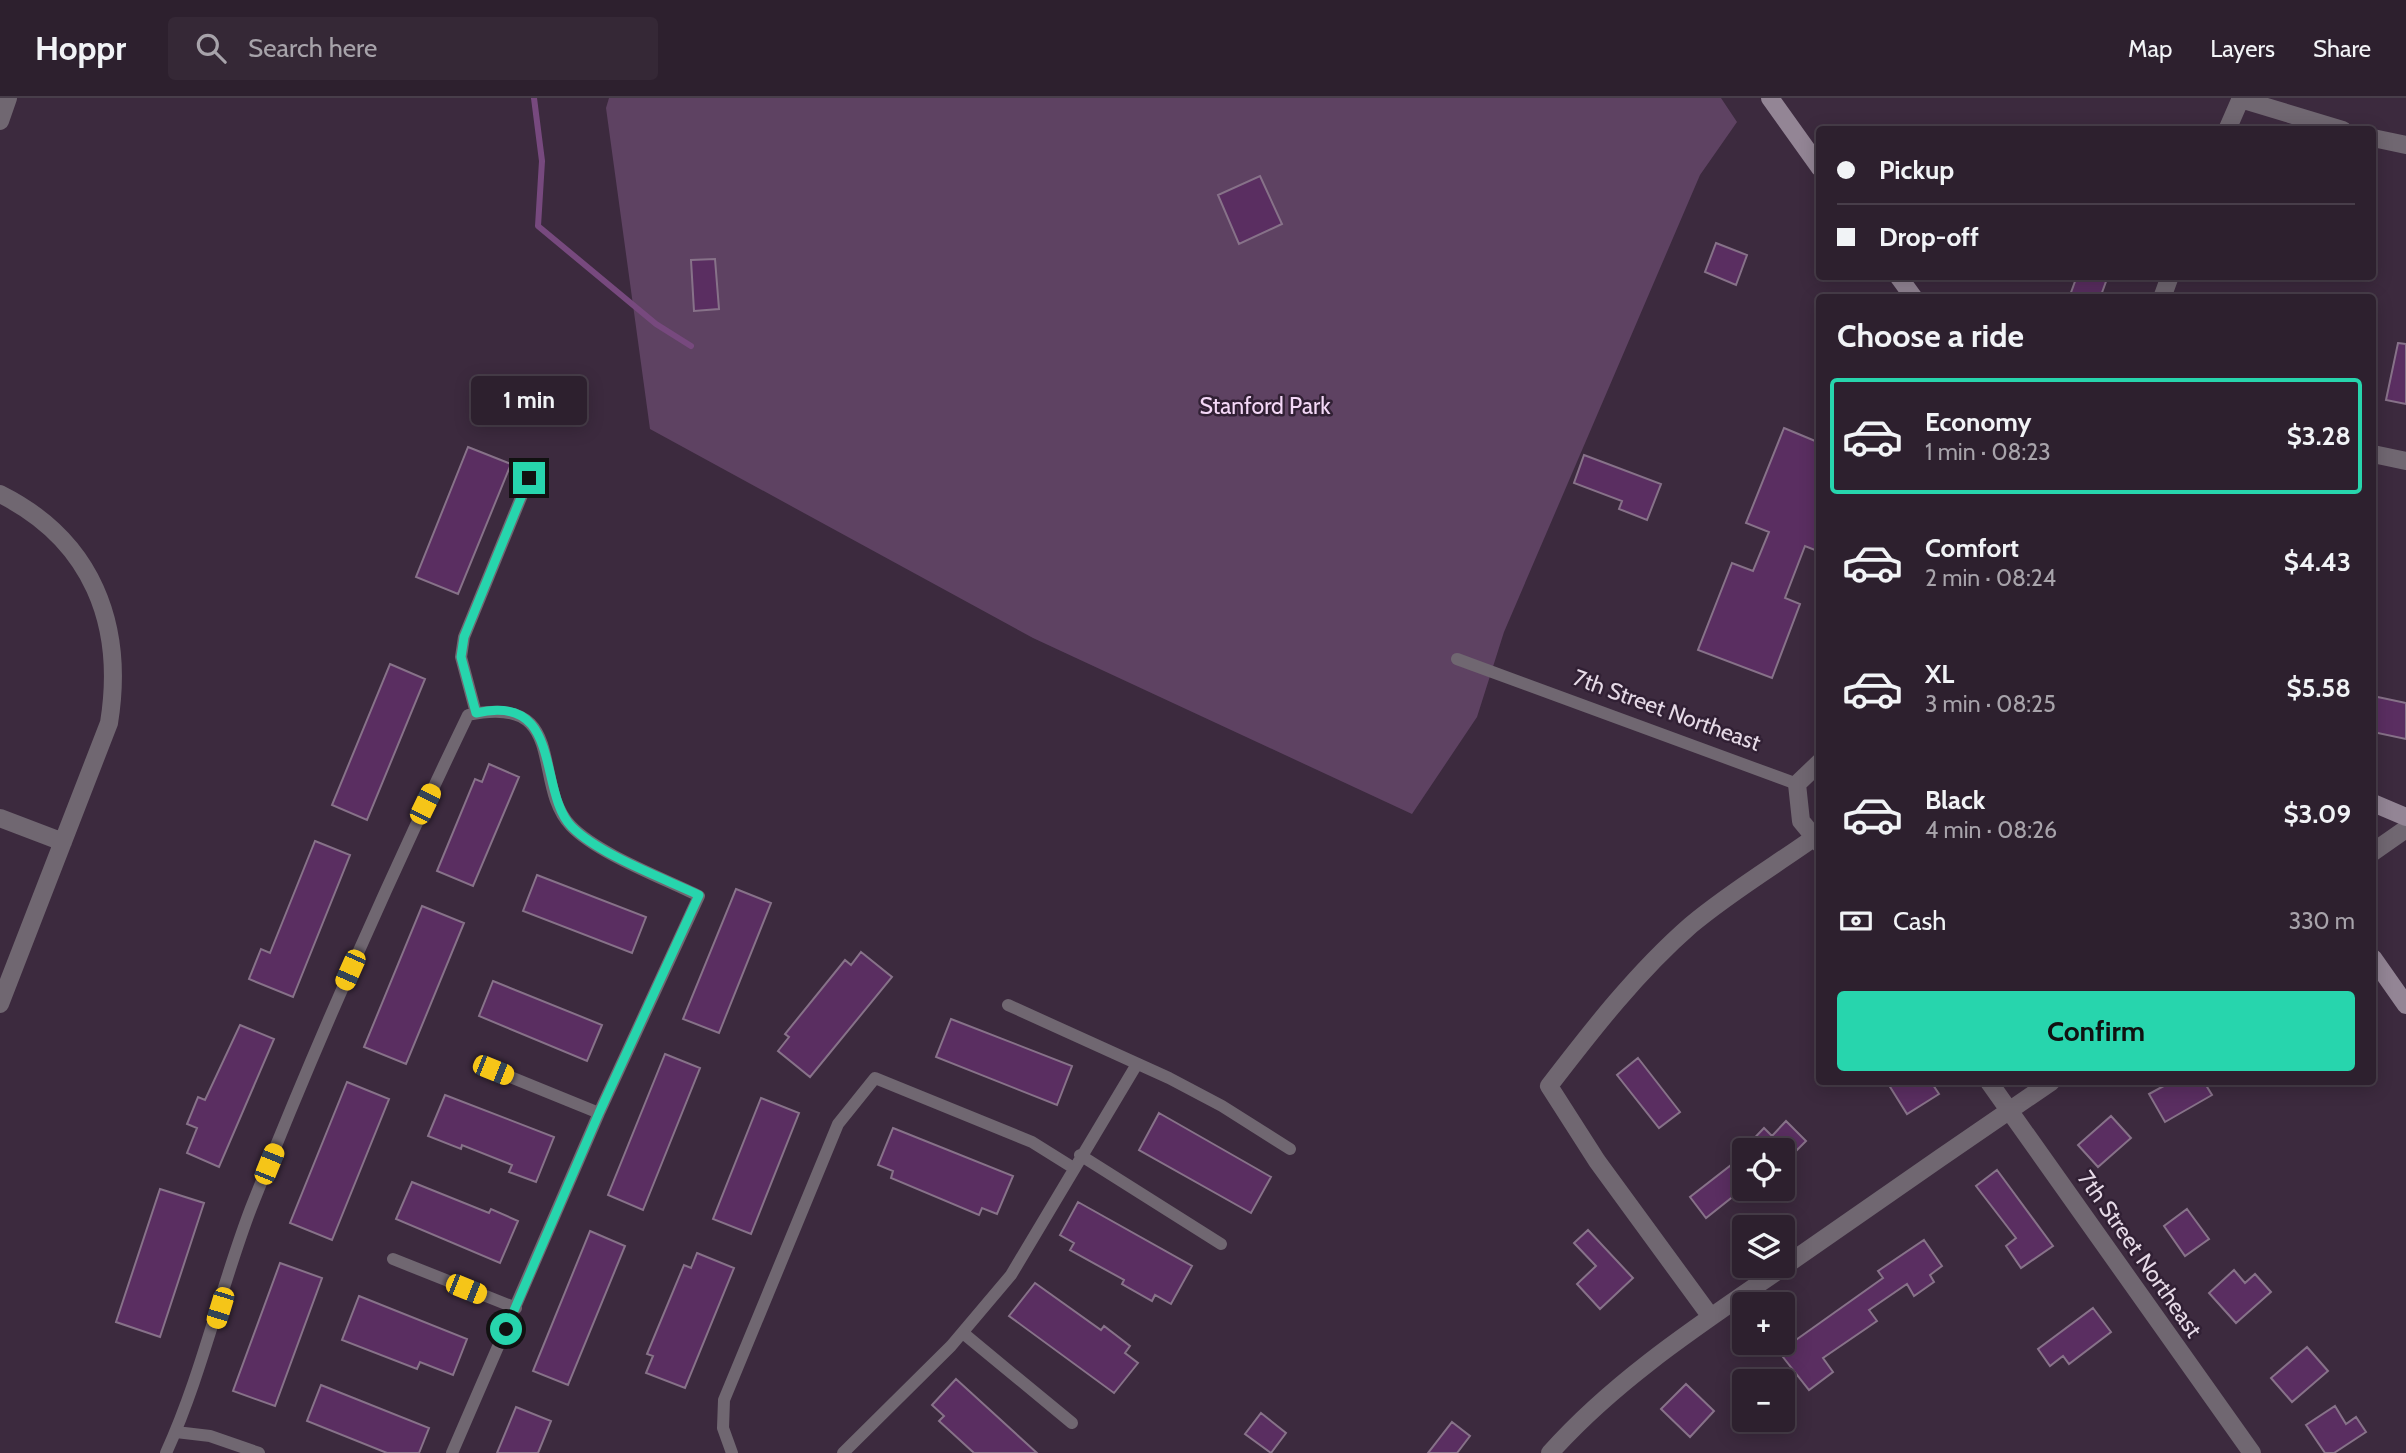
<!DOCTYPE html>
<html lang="en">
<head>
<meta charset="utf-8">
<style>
	body { margin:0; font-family:Cabin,sans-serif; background:#352836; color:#f1f3f6; height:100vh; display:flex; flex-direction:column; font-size:26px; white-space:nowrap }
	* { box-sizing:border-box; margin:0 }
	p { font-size:23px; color:#a7a3aa }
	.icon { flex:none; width:38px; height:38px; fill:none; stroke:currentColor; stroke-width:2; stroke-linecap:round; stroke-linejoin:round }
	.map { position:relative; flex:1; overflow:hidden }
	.sheet { position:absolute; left:1816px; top:196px; width:560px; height:791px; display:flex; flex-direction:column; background:#2d202e; border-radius:7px; box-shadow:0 4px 18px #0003,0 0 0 2px #483e4a }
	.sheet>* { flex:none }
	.guide { position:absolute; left:1816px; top:28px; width:560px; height:154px; border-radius:7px; box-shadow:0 4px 18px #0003,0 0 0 2px #483e4a; display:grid; align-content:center; height:154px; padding:0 21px; background:#2d202e }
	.buttons { position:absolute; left:1732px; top:1040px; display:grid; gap:14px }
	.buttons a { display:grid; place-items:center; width:63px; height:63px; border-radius:7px; background:#2d202e; box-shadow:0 4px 18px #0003,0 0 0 2px #483e4a; font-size:35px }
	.end { position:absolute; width:32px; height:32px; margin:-16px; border:9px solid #27d5ad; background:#111; box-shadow:0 0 0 4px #111 }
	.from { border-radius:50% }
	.bubble { position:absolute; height:49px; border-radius:7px; background:#2d202e; box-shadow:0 4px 18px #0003,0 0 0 2px #483e4a; font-size:23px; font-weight:800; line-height:49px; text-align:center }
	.car { position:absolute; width:21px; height:42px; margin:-21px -10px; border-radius:9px; box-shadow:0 0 5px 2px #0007; background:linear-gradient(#f5c518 24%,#345 0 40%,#f5c518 0 76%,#345 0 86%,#f5c518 0) }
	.guide b { display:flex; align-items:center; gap:24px; height:66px; font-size:26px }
	.guide b+b { border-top:2px solid #483e4a }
	.guide i { width:18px; height:18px; background:#f1f3f6 }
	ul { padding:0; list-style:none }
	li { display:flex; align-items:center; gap:21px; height:116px; margin:0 14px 10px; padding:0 7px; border:4px solid transparent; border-radius:7px }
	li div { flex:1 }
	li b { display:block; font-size:26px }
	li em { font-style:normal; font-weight:800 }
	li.on { border-color:#27d5ad }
	li>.icon { width:63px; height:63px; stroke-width:1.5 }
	h2 { padding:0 21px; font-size:32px; line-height:84px }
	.pay { display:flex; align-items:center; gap:18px; height:77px; padding:0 21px; font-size:26px }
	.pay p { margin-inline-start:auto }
	.cta { display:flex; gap:14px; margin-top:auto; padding:14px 21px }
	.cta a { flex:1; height:80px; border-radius:7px; background:#27d5ad; color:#111; font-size:28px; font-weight:800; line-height:80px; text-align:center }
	header { display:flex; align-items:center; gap:42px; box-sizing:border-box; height:98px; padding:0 35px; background:#2d202e; border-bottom:2px solid #483e4a }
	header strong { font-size:33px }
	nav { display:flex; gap:38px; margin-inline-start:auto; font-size:24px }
	.search { width:490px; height:63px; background:#352836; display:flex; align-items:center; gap:18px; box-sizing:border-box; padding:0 24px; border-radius:7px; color:#a7a3aa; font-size:26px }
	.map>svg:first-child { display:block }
</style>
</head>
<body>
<header>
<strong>Hoppr</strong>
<div class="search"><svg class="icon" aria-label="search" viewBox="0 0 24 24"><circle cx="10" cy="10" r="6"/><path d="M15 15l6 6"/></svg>Search here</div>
<nav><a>Map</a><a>Layers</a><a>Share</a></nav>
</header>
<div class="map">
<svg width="2406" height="1355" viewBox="0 0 2406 1355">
	<rect width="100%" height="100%" fill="#3c2a3e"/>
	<path fill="#5e4262" d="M609,0h1112l16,24 -37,53 -196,457 -27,85 -65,97 -379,-176 -383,-209 -44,-321z"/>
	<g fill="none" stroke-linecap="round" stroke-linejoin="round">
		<path stroke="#77497e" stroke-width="6" d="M534,0l8,63 -4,65 118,98 35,22"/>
	</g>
	<path fill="#5a2e61" stroke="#877289" stroke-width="2" d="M1260,78l22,48 -43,20 -21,-49z
		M1716,145l31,12 -11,30 -31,-13z
		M715,161l4,50 -25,2 -3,-51z
		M2077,178h31l-8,22h-31z
		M2398,245l8,1v60l-20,-4z
		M1784,330l36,15v109l-15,-6 -20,52 15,6 -28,74 -74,-28 34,-87 21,8 16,-39 -23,-9z
		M468,349l43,17 -53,130 -42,-17z
		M1584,357l77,29 -14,36 -28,-11 3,-8 -48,-18z
		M390,566l35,15 -58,141 -35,-15z
		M2373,598l33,7v36l-33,-7z
		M489,666l30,13 -46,109 -36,-15 38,-92 7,3z
		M315,743l35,14 -57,142 -44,-18 12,-30 9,4z
		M537,777l109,42 -14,36 -109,-42z
		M736,791l35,14 -52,130 -36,-14z
		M422,808l42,17 -58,141 -42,-17z
		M861,854l31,25 -82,100 -32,-26 11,-14 -4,-3 60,-74 6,5z
		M493,883l109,44 -15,36 -108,-45z
		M951,921l121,47 -15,39 -121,-48z
		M240,927l34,14 -55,128 -32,-14 10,-25 -10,-4 11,-27 7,3z
		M665,956l35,14 -57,142 -35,-15z
		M1638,960l42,54 -21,16 -42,-53z
		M347,984l42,17 -57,141 -42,-17z
		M1887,984h44l8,12 -32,20z
		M2171,984h33l8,13 -47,27 -16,-28z
		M445,997l109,42 -18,45 -27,-10 3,-7 -50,-20 -1,4 -33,-13z
		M761,1000l38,15 -48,121 -38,-15z
		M1159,1015l112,64 -20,36 -112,-63z
		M2111,1018l20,22 -33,29 -20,-22z
		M1786,1023l20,20 -23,23v-14h-40l21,-22 8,8z
		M893,1030l120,48 -16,38 -15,-6 -3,7 -88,-37 2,-7 -15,-6z
		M1735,1064l10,13v12l-39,31 -16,-21z
		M1997,1072l56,76 -32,22 -15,-22 10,-8 -40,-52z
		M412,1084l77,31 2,-4 27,12 -18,42 -104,-44z
		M160,1091l44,14 -44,134 -44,-15z
		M1078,1104l114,64 -21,38 -16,-9 -3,6 -30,-17 2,-4 -54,-30 4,-7 -14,-8z
		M2187,1111l22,30 -24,17 -21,-30z
		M1588,1132l45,48 -33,31 -23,-25 19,-18 -22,-23z
		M590,1133l35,15 -57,139 -35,-14z
		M1924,1142l18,26 -12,9 4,7 -20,14 -7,-12 -38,26 8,11 -54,37 10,14 -24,18 -30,-38 104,-74 -5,-7z
		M697,1155l37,15 -49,120 -39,-15 7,-17 -6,-2 37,-89 7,3z
		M280,1165l42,15 -47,128 -42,-15z
		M2234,1172l11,13 10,-9 16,18 -35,31 -27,-30z
		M1035,1185l66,47 3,-4 26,20 -5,7 13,10 -24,30 -105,-77z
		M359,1198l108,43 -14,36 -33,-13 -3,7 -75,-29z
		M2093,1210l18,24 -42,32 -6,-8 -13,10 -12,-17z
		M2307,1249l21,24 -36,31 -21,-24z
		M956,1281l81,74h-63l-35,-32 5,-5 -12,-11z
		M1686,1286l28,27 -24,26 -29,-28z
		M321,1287l108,43 -10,25h-32l-80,-32z
		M2335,1308l11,18 10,-7 10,15 -32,21h-9l-19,-28z
		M516,1309l35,14 -13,32h-41z
		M1261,1315l25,20 -15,20 -26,-19z
		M1452,1324l18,14 -13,17h-29z"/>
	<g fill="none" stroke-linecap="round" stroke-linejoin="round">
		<path stroke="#706771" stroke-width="12" d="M1457,561l340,125
			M476,615l-15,-56 3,-20 65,-159
			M1008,907l161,73 53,28 68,43
			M493,972l106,43
			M1080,1057l141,89
			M393,1161l123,49
			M963,1235l109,90
			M176,1334l34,4 49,17
			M166,1355c36,-79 54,-164 85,-245 66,-167 139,-331 217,-493 103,-22 62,69 103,111 27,28 92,52 128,70l-100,217 -147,340
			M732,1355l-9,-25 1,-28 114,-276 37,-46 157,64 40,25
			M843,1355l108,-107 60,-71 126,-211"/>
		<path stroke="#706771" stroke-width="18" d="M2240,1l103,31
			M0,23l8,-23
			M2227,32l14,-32
			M2373,40l33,7
			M2162,200l8,-22
			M2373,356l33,7
			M0,396c92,46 125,130 109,229l-109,281
			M1820,664l-23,22 4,37 19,23
			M0,720l63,24
			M2373,754l33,-23
			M1989,984l263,371
			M1711,1219l-114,-156 -48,-75c43,-56 88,-114 142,-161 38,-32 83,-59 124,-88
			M1550,1355c65,-73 149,-128 229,-183 90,-63 181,-126 272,-188"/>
		<path stroke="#938595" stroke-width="18" d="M1770,0l50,70
			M1898,178l16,22
			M2373,705l33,14
			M2373,860l33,47"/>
	</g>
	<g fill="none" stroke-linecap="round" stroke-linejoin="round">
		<path stroke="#27d5ad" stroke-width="9" d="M506,1231l93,-216 100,-218c-36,-17 -99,-40 -127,-68 -35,-35 -8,-135 -96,-114l-15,-56 3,-20 65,-159"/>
	</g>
	<g text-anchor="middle" stroke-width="5" stroke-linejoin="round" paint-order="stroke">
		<g font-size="23" fill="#f4d8f7" stroke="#312034">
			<text x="1265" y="316">Stanford Park</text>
		</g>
		<g font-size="23" fill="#e6dae7" stroke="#312034">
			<text transform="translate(1667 612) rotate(20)" y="8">7th Street Northeast</text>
			<text transform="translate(2140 1156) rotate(55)" y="8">7th Street Northeast</text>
		</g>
	</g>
</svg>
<div class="buttons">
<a><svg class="icon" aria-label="locate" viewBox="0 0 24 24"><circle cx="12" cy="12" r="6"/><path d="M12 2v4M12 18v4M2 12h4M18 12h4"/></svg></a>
<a><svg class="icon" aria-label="layers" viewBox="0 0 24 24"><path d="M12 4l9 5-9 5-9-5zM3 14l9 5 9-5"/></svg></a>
<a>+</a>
<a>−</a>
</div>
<i class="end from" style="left:506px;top:1231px"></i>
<i class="end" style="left:529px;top:380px"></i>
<div class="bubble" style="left:471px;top:278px;width:116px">1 min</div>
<i class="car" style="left:425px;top:706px;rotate:26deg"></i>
<i class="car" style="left:350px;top:872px;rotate:204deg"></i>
<i class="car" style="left:493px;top:972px;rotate:112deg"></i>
<i class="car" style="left:269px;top:1066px;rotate:22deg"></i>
<i class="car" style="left:466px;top:1191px;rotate:112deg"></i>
<i class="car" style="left:220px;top:1210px;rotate:197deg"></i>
<div class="guide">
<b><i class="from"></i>Pickup</b>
<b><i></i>Drop-off</b>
</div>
<section class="sheet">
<h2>Choose a ride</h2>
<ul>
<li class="on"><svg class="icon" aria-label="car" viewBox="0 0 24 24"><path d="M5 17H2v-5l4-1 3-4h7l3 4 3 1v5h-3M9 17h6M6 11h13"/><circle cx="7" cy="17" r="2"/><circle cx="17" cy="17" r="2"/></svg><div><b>Economy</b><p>1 min · 08:23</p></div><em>$3.28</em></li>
<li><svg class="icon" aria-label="car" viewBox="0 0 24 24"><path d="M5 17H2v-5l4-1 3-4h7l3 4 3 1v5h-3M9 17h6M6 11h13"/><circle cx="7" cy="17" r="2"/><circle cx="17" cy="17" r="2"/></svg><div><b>Comfort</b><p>2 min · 08:24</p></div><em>$4.43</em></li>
<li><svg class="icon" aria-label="car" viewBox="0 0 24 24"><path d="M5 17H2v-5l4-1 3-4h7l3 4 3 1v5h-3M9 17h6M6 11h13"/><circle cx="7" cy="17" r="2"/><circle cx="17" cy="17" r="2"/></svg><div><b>XL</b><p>3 min · 08:25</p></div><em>$5.58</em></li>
<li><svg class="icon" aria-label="car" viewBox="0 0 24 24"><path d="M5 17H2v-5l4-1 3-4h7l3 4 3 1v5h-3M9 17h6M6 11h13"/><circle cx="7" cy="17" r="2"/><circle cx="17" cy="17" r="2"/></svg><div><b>Black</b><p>4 min · 08:26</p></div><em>$3.09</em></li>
</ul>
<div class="pay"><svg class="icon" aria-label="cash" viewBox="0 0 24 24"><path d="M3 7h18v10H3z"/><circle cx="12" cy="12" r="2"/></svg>Cash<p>330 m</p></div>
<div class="cta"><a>Confirm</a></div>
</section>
</div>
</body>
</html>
